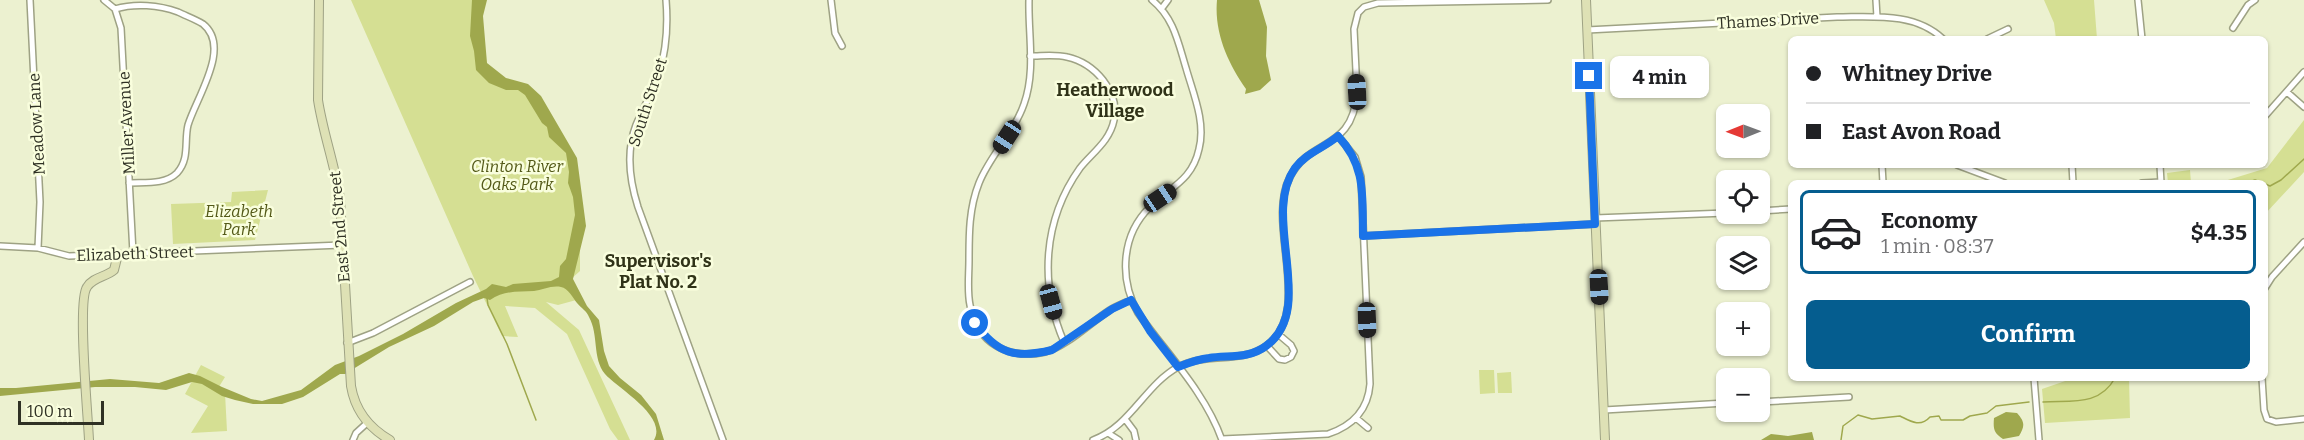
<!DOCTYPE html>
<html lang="en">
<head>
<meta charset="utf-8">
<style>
	body { margin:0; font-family:Bitter,serif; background:#f2f2f2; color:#202124; height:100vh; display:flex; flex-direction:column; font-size:22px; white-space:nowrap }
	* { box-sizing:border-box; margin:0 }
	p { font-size:20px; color:#757577 }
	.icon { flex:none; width:33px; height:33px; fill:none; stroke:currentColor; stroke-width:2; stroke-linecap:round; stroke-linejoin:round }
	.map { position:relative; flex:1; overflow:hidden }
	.side { position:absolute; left:1788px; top:180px; width:480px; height:201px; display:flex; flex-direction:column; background:#fff; border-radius:9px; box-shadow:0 2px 4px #0004 }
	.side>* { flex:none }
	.top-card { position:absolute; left:1788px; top:36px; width:480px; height:132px; border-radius:9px; box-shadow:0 2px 4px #0004; display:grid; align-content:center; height:132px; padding:0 18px; background:#fff }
	.needle { width:39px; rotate:269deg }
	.buttons { position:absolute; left:1716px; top:104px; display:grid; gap:12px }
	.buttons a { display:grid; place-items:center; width:54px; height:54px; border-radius:9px; background:#fff; box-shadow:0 2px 4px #0004; font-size:30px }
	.scale { position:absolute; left:18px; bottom:15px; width:86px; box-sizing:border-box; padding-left:6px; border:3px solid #2f3124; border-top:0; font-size:16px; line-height:21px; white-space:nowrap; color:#2f3124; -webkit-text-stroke:4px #f9fedd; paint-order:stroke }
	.end { position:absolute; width:27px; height:27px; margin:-14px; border:8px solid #1a73e8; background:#fff; box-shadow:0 0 0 3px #fff }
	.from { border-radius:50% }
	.bubble { position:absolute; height:42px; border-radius:9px; background:#fff; box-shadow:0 2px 4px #0004; font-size:20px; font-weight:700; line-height:42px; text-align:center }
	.car { position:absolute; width:18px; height:36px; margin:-18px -9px; border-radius:8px; box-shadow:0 0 4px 2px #0007; background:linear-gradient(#222 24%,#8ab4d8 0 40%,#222 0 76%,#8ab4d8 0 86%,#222 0) }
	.top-card b { display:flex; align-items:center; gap:21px; height:57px; font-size:22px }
	.top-card b+b { border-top:2px solid #e0e0e0 }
	.top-card i { width:15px; height:15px; background:#202124 }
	ul { padding:10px 0 0; list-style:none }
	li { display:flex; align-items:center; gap:18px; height:84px; margin:0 12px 9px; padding:0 6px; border:3px solid #e0e0e0; border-radius:9px }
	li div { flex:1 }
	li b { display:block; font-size:22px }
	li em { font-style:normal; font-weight:700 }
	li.current { border-color:#055d8f }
	li>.icon { width:54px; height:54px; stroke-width:1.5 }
	.primary-button { display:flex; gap:12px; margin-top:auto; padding:12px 18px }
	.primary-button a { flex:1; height:69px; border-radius:9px; background:#055d8f; color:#fff; font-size:24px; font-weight:700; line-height:69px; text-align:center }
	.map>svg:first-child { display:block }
</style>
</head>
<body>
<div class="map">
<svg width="2304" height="440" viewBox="0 0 2304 440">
	<rect width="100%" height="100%" fill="#ecf1d0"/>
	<path fill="#d5df93" d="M351,0h129l-1,33 8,34 25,17 13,3 42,60 13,96v28l-9,8 9,20 -22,6 -12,-3 33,28 51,110h-12l-8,-11 -43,-95 -32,-26 -30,-2 13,31 -16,-1 -29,-60z
		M2044,0h50l3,39h-41l-2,-16z
		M2304,120v52l-39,42v-31h-47l49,-15z
		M2190,170l1,13h-23l-1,-10z
		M268,190l-13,50 -82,4 -2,-40 60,-2 1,-10z
		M201,365l24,12 -8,13 8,3 2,38 -36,2 17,-27 -23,-12z
		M1479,370h15l1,23 -15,1z
		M1511,372l1,21h-14l-1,-20z
		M2074,378h55l1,40 -85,5 -3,-34z"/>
	<path fill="#9fa84d" d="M472,0h15l-4,16 4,47 19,15 22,6 13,12 36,62 9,68 -13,53 14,27 12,14 5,31 5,15 11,12 21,17 15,19 8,26h-10c14,-24 -37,-52 -49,-66 -13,-16 -6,-39 -16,-57 -2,-6 -8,-9 -12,-14 -4,-5 -9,-15 -16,-16 -9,-2 -19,3 -27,4 -15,1 -30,-1 -44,9l-6,-2 -11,4 -39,24 -45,21 -44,27h-5l-37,23 -21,7h-29l-18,-4 -13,-4 -20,-12 -10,-2 -26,8 -31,-3h-40l-95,9v-8h16l94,-9 49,4 30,-10 11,3 22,11 29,12 11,2 39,-11 34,-25 24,-9 44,-22 53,-31 30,-14 6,-5 14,3 7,-3 38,-3 8,-4 1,-11 6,-7 9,-44 -2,-18 -5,-14 1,-11 -3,-19 -17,-16 -2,-10 -5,-4 -17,-28 -7,-5h-12l-17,-7 -13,-13 -2,-19 -4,-15z
		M1217,0h42l8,27 -1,29 5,24 -11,10 -15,4 1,-5c-18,-26 -32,-56 -29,-89z
		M2006,412l11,1c8,9 8,13 2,23l-16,3c-9,-6 -10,-10 -9,-21z
		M1812,432l2,8h-53l10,-6 17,2z"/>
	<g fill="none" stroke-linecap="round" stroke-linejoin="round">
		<path stroke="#9fa84d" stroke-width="1.5" d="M2246,183l9,-3 8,3
			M2265,184l5,2 11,-6 23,-21
			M487,298l1,7 19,39 29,76
			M2043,402c27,-2 56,5 72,-24
			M1841,440l2,-14 15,-11 14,4 28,-3c10,5 20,12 30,1l9,-1 2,4h22l7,-4 17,-3 9,-7 33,-4"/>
		<g stroke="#9ea284" stroke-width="8">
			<path id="street" d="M30,0l10,202 -2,46
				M104,0l11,9 6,19 12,225
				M666,0c2,24 0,51 -7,74 -6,17 -16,34 -23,51 -10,26 -6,57 2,82l85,233
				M831,0l4,33 7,13
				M1029,0c-1,34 7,71 -5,104 -10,29 -34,51 -45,79 -10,25 -10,51 -10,77 0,15 -2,31 1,45 7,39 39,55 75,47 21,-5 46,-30 65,-42 6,-4 14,-7 21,-10
				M1152,0c22,18 26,42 34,68 7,25 20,54 13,81 -7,32 -29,38 -49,58 -29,28 -31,72 -12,106 29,41 67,79 84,127
				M1876,0l1,17
				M2138,0l4,39
				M1162,8l6,-8
				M115,9c20,-6 44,-4 63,3 8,4 17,7 25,12 29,23 -7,74 -15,101 -4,16 2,34 -11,48 -12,12 -33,9 -48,10
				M2233,28l15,-23 7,-5
				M1587,30l250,-13c35,0 78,-5 106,22
				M1987,39l21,-10
				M1030,56c12,0 25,-2 37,1 27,6 53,34 47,63 -4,21 -22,33 -34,48 -37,52 -41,116 -16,174
				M2287,92l17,15
				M2265,116l39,-44
				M1882,165l1,18
				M1957,165l48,18
				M2072,165l1,18
				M2160,165l1,18
				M2142,183l19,-1
				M1760,211l31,-2
				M1595,218l131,-5
				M1363,236l232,-12
				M0,246l38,2 31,8 273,-11
				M2265,288l7,-11 32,-35
				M347,343l26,-10 97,-51
				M1267,346l12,13 6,1 6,-3 3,-6 -3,-6 -13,-11
				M2034,378l5,62
				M2262,378l2,32 3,9 9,3 28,-3
				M1760,402l89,-5
				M1604,410l122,-7
				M1356,418l12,10
				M1125,419l9,12 2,9
				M1108,433l11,7
				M1222,439l106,-5c24,-8 40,-24 42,-50l-9,-207 -6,-20 -17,-21
				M353,440l3,-7 11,-10
				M1093,440c37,-13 52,-55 85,-73 28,-15 63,-3 88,-21 49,-35 -1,-122 24,-169 20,-40 63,-25 67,-85l-3,-63 4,-16 6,-6 14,-4 170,-3"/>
		</g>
		<g stroke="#9ea284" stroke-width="10">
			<path id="secondary" d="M319,0l-1,100c5,33 17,65 22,99l11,187c4,24 18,42 39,54
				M1586,0l19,440
				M89,440c-1,-24 -12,-139 -2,-153 6,-10 19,-10 27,-17l4,-16"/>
		</g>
		<use href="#street" stroke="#fff" stroke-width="5"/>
		<use href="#secondary" stroke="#dee1b5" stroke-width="8"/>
	</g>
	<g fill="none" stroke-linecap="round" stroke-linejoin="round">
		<path stroke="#1a73e8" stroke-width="8" d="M975,323c22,31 41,36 77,27l60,-41 19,-9 19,31 28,36c10,-4 20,-8 31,-9 19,-3 40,1 57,-12 52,-38 -6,-129 29,-178 11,-15 29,-20 43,-32 29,31 24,61 25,100l232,-12 -6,-148"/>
	</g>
	<g text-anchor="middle" stroke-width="5" stroke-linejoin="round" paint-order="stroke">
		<g font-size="16" fill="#2f3124" stroke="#f9fedd">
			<text transform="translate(1768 20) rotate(-3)" y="6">Thames Drive</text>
			<text transform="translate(647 102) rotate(-72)" y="6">South Street</text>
			<text transform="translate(126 123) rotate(-93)" y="6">Miller Avenue</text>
			<text transform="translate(36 124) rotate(-93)" y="6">Meadow Lane</text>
			<text transform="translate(339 227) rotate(-95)" y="6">East 2nd Street</text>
			<text transform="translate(135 253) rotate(-2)" y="6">Elizabeth Street</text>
		</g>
		<g font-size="16" font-style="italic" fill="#535917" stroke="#f9fedd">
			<text x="517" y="172">Clinton River<tspan x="517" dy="18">Oaks Park</tspan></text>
			<text x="239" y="217">Elizabeth<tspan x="239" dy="18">Park</tspan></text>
		</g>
		<g font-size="18" font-weight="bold" fill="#303318" stroke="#f9fedd">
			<text x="1115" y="96">Heatherwood<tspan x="1115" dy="21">Village</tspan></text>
			<text x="658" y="267">Supervisor's<tspan x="658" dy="21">Plat No. 2</tspan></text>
		</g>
	</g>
</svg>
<div class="buttons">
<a><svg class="needle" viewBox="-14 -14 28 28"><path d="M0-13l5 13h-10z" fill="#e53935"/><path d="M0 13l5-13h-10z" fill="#757577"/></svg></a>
<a><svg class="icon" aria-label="locate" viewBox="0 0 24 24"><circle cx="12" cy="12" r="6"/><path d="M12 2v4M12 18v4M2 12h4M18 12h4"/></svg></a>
<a><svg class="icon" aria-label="layers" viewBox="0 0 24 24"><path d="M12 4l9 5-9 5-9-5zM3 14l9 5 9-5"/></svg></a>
<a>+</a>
<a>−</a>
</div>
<div class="scale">100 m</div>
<i class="end from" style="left:975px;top:323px"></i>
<i class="end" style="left:1589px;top:76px"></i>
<div class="bubble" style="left:1610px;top:56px;width:99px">4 min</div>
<i class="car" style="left:1357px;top:92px;rotate:357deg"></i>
<i class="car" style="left:1007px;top:137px;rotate:213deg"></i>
<i class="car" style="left:1160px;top:198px;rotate:56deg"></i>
<i class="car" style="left:1599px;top:287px;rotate:177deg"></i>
<i class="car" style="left:1051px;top:302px;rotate:165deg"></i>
<i class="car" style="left:1367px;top:320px;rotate:178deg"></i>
<div class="top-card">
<b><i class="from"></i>Whitney Drive</b>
<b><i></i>East Avon Road</b>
</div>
<section class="side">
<ul>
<li class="current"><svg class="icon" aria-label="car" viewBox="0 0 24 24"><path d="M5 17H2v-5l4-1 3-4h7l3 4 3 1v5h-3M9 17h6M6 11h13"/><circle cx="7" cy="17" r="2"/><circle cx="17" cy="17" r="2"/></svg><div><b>Economy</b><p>1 min · 08:37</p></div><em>$4.35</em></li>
</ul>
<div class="primary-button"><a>Confirm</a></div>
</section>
</div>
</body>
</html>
